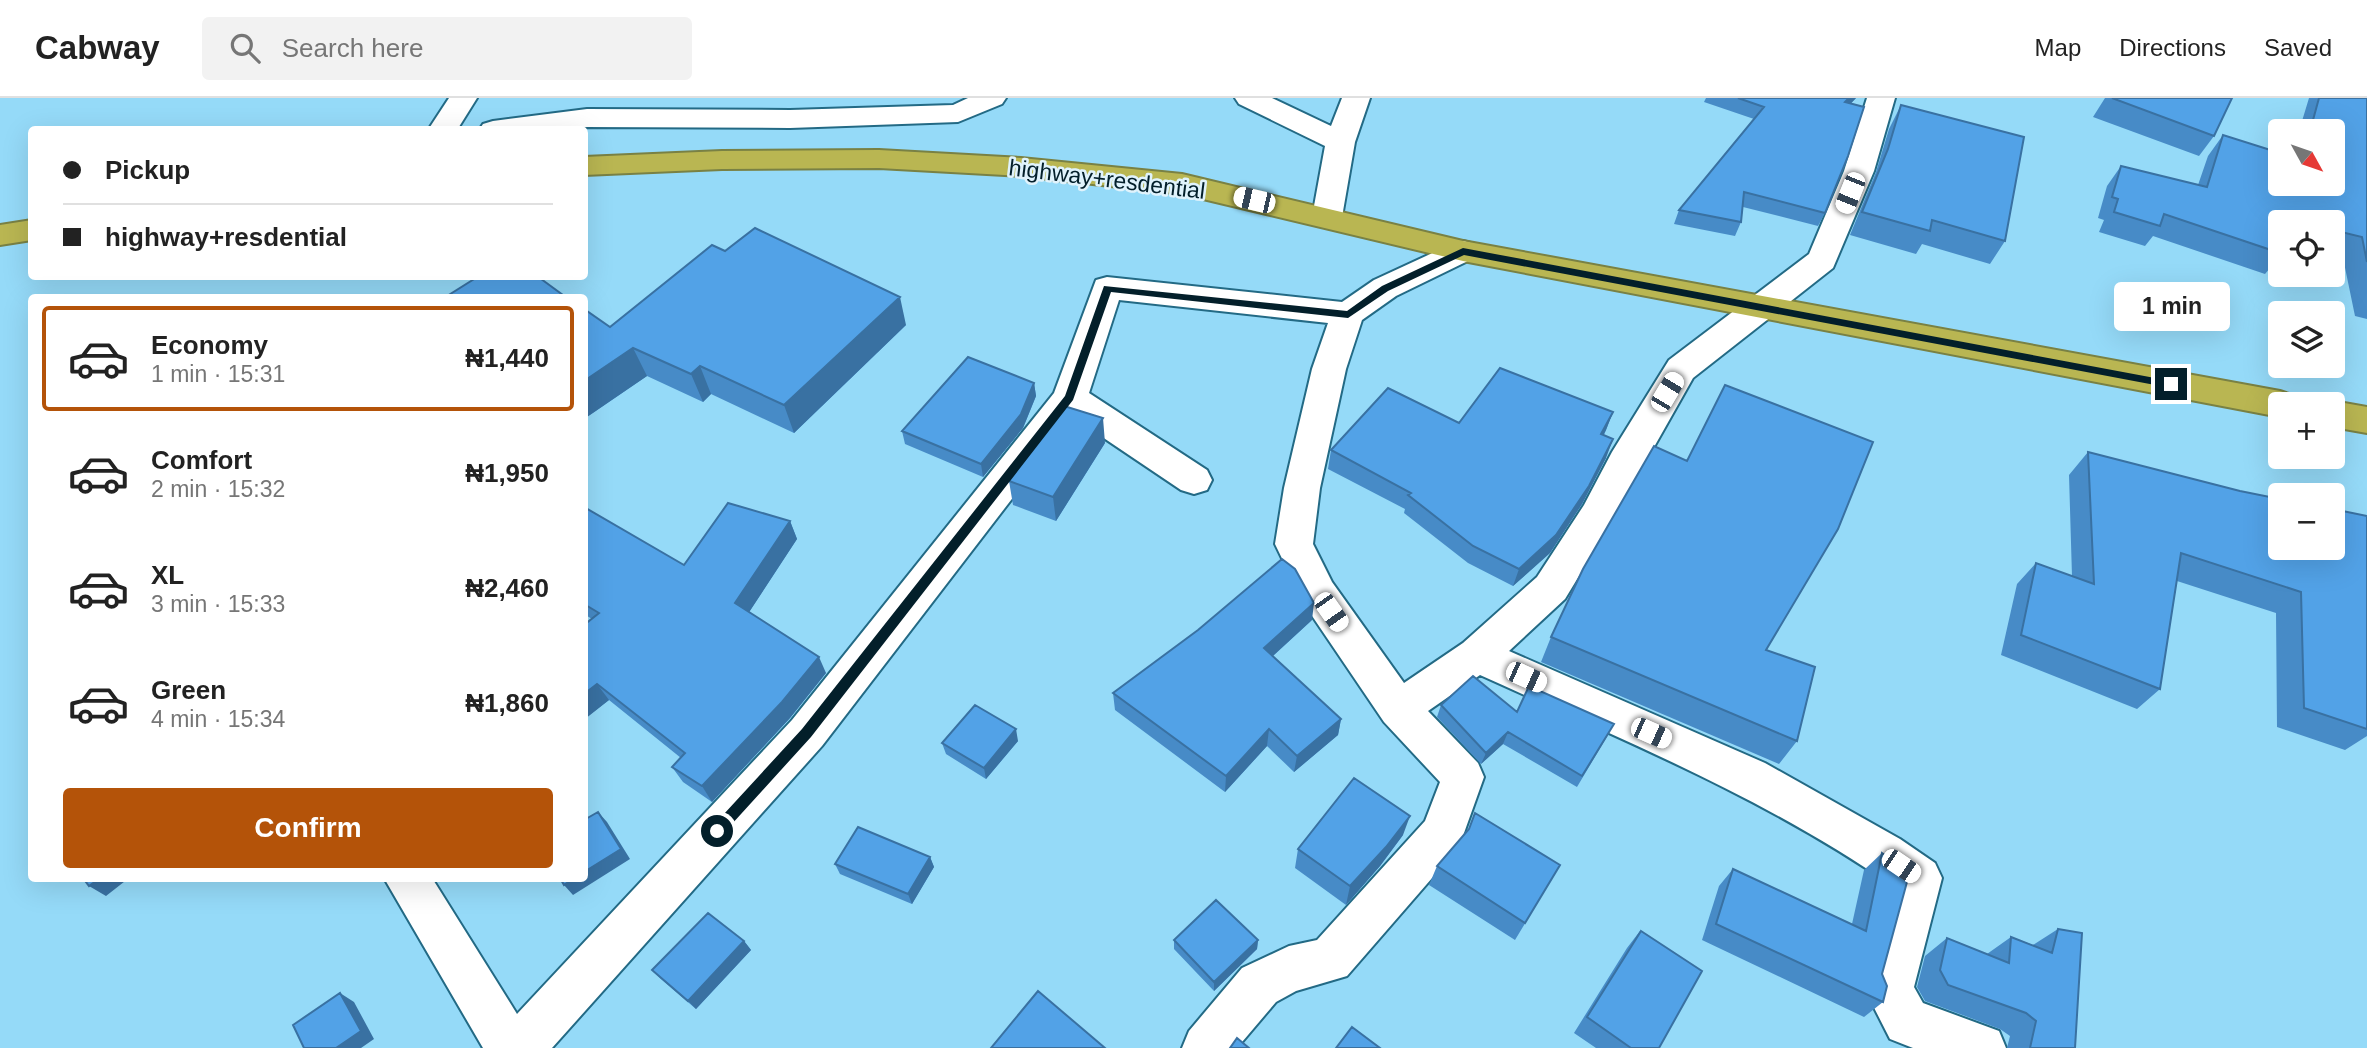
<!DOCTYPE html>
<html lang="en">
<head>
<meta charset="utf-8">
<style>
	body { margin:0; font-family:Arial,sans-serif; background:#f2f2f2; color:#222; height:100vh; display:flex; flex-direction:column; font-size:26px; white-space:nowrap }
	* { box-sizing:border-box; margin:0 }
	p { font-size:23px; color:#767676 }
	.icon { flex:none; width:38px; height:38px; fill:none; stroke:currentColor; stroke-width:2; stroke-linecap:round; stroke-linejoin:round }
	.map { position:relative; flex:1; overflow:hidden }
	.details { position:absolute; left:28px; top:196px; width:560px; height:588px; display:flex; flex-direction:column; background:#fff; border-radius:7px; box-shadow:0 7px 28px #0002 }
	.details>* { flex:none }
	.top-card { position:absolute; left:28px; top:28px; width:560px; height:154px; border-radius:7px; box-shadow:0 7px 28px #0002; display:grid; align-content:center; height:154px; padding:0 35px; background:#fff }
	.needle { width:46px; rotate:130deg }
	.controls { position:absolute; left:2268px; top:21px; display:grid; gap:14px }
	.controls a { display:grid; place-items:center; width:77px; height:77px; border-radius:7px; background:#fff; box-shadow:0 7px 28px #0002; font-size:35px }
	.end { position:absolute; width:32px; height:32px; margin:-16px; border:9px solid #031f2a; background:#fff; box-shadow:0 0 0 4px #fff }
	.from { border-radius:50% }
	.bubble { position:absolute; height:49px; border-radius:7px; background:#fff; box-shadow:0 7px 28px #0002; font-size:23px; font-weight:800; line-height:49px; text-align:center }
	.car { position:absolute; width:21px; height:42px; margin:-21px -10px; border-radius:9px; box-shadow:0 0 5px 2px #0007; background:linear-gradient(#fff 24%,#345 0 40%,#fff 0 76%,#345 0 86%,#fff 0) }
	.top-card b { display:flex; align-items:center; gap:24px; height:66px; font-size:26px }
	.top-card b+b { border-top:2px solid #e0e0e0 }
	.top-card i { width:18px; height:18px; background:#222 }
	ul { padding:12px 0 0; list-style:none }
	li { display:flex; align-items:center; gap:21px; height:105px; margin:0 14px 10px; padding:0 21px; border:4px solid transparent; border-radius:7px }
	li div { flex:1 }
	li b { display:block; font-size:26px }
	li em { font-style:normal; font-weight:800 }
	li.active { border-color:#b45309 }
	li>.icon { width:63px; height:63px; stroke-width:1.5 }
	.cta { display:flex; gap:14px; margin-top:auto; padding:14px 35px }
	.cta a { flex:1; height:80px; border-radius:7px; background:#b45309; color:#fff; font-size:28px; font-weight:800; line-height:80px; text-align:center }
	header { display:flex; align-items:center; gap:42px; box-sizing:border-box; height:98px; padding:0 35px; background:#fff; border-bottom:2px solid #e0e0e0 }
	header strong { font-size:33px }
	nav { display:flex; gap:38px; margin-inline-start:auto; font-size:24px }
	.search { width:490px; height:63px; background:#f2f2f2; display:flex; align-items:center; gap:18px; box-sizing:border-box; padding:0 24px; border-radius:7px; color:#767676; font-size:26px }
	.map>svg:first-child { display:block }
</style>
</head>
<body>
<header>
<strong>Cabway</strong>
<div class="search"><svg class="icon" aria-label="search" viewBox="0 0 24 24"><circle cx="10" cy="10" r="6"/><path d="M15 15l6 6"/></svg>Search here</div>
<nav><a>Map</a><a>Directions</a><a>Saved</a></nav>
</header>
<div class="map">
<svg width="2367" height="950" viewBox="0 0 2367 950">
	<rect width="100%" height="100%" fill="#95daf8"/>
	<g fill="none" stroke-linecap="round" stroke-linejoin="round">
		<g stroke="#236a85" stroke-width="4">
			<path id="minor" d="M449,0h28l-20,32h-29z
				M968,0h38l-4,6 -44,18 -168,6 -203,-1 -22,3h-86l4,-6 10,-3 94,-12 203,1 163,-5z
				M1235,0h37l59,28 11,-28h28l-15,44 -13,75 -4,7 -11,3 -11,-3 -4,-7 13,-71 -86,-42z
				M1867,0h28l-21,73 -41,97 -140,110 -83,147 -45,74 -56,52 256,112 135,76 35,24 7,15 -28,109 9,16 76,28 7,17h-93l-23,-9 -25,-49 29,-103c-128,-89 -273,-148 -414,-212l-52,36 50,52 6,14 -25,70 -112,129 -51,15 -20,11 -39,46h-55l7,-17 53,-63 47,-22 28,-6 108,-119 15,-39 -56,-60 -80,-118 -29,-60 9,-56 28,-119 16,-46 -209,-23 -30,93 118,77 5,10 -5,10 -13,4 -13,-4 -107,-72 -252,328 -270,302h-69l-99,-170h48l85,136 275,-294 262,-327 42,-113 11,-3 235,25 32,-22 78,-36 11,-3 11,3 5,7 -5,7 -78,38 -34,24 -16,49 -26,119 -7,56 19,38 72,101 59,-40 74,-66 47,-72 28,-53 57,-92 140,-106 35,-83z"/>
		</g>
		<g stroke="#798144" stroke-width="4">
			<path id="highway" d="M879,52l142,8 161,16 281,67 817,150 12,4 5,9h-17v13l-817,-156 -281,-67 -161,-18 -142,-8 -157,1 -138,6v-18l138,-6z
				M32,122v20l-32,5v-20z
				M2333,303l34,6v26l-34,-6v-23h-10z"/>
		</g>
		<use href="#minor" fill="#fff" fill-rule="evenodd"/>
		<use href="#highway" fill="#b9b652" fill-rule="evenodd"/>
	</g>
	<path fill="#478bc7" d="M1706,0h150l-5,5 -26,110 -7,13 -75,-19 -2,15 -6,14 -61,-12 5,-14 75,-91 -50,-17z
		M2105,0h127l-18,38 -15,20 -106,-39z
		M2309,0h58v221l-12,-3 -12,-58 -10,-3v-33h-53v34l-15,18 -112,-38 -8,10 -46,-14 5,-12 -6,-2 9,-32 14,-20 77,19 10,-29 15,-21 57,49 53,-53h-34z
		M1901,7l104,136 -15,23 -68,-20 -6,10 -66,-19 26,-63 13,-43z
		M584,211l26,18 296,-2 -112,108 -83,-39 -8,8 -56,-26 -63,43z
		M1034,285l2,13 -13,32 -40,49 -78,-33 -3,-13z
		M1613,314l-9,23 2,23 -24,46 -32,49 -37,33 -45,-23 -64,-50 1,-4 -77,-40 3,-19 128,-27z
		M1105,345l-49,78 -43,-16 -4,-24z
		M2088,354l152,39 127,25v220l-22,14 -68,-23 -1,-114 -99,-32 -17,108 -23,20 -136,-54 16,-71 19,-21 36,13 -3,-101z
		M584,409l100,58 106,-44 7,18 -48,73 77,61 -36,45 -78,84 -29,-20 -11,-15 9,-9 -72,-58 -25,19v-94l8,-6 -8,-5z
		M1312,522l-39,36 68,63 -3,16 -44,37 -27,-26 -42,46 -110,-82 -2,-17z
		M1551,539l215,13 31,91 -18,23 -238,-102z
		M1441,607l76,7 91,23 -31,52 -74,-43 -22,20 -44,-47z
		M1018,643l-32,38 -40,-25 -4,-11z
		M1475,715l85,52 -45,75 -86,-55 8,-19 31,-35z
		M1403,737l-23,31 -34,39 -51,-37 3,-19z
		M1882,755v121l1,28 -19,15 -162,-77 17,-54 14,-17 119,55 12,-54z
		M930,759l4,10 -22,37 -72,-30 -5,-10z
		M2058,831l17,119h-68l3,-12 -10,-7 -75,-28 -8,-14 8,-31 22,-18 40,16 24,-17 22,8z
		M1640,833l19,117h-63l-22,-15 53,-85z
		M1174,842h84l-1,9 -43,42 -40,-42z
		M744,843l7,9 -55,59 -35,-30 -9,-9z"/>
	<path fill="#3971a2" d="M1849,0h7l-17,18 6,-14z
		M900,199l6,28 -112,108 -10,-28z
		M633,250l14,28 -63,43v-38z
		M700,268l11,28 -8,8 -12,-28z
		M1034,285l2,13 -13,32 -40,49 -2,-13z
		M1613,314l-7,18 -12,22 7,-18z
		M1103,320l2,25 -49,78 -3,-24z
		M1613,341l-7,19 -24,46 -32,49 -37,33 6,-17z
		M790,423l7,18 -53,81 -9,-17z
		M1314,505l-2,17 -49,45 1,-17z
		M819,559l7,16 -36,45 -78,84 -10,-16z
		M597,586l12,16 -24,19 -1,-25z
		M1341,621l-3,16 -44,37 3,-16z
		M1016,631l2,12 -32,38 -2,-11z
		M1269,631l-2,17 -42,46 1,-16z
		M1508,634l-5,12 -22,20 5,-11z
		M598,714l9,10 23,37 -57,36 -9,-10 10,-7h10v-6z
		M1410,718l-7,19 -23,31 -34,39 4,-19z
		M930,759l4,10 -22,37 -4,-10z
		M100,780h29l-23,18 -17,-10z
		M1258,842l-1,9 -43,42v-9z
		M744,843l7,9 -55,59 -8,-8z
		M340,895l14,9 20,37 -13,9h-25z"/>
	<path fill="#52a2e7" stroke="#3971a2" stroke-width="2" d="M1738,0h111l-4,4 19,5 -16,49 -23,57 -81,-21 -3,30 -62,-12 85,-103z
		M2112,0h120l-18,38z
		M2319,0h48v164l-5,-25 -29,-7v-8h-28l-14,-3 -1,3h-10v31l-116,-39 -4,12 -46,-14 4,-13 -6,-2 9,-31 86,21 16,-52 57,18v31h53v-53h-23z
		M1901,7l123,32 -19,104 -73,-21 -2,11 -68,-19 26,-63z
		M755,130l145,69 -116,108 -84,-39 -9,8 -58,-26 -49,33v-72l26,18 102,-82 13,6z
		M479,178h58l30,22h-123z
		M968,259l66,26 -13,31 -40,50 -79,-33z
		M1500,270l113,44 -12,22 12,5 -24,47 -33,49 -37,34 -46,-23 -65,-51 3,-2 -80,-43 57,-62 71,35z
		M1725,287l148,57 -35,87 -72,121 49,17 -18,74 -246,-104 32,-68 71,-123 33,15z
		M1064,308l39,12 -50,79 -44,-16z
		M2088,354l152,39 40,8v49h53v-39l34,7v213l-63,-21 -3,-116 -120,-39 -21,136 -139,-54 15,-72 58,21z
		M728,405l62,18 -55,82 84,54 -37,45 -80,84 -30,-19 13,-14 -88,-69 -13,10v-69l15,-12 -15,-9v-97l100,58z
		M1282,461l13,10 19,34 -50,45 77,71 -44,37 -28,-27 -43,47 -113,-83 85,-63z
		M1473,578l44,36 12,-26 85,38 -32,52 -74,-44 -22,21 -45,-48z
		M975,607l41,24 -32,39 -42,-25z
		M1354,680l56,38 -24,31 -36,39 -52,-37z
		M598,714l23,37 -37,23v-52z
		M1475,715l85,52 -35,58 -88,-57 32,-37z
		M858,729l72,30 -22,37 -73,-30z
		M1882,755l28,18 -28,103 5,12 -4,16 -167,-78 17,-55 133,62z
		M83,780h17l-11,8z
		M560,780h14l-10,7z
		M1216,802l42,40 -44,42 -40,-42z
		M708,815l36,28 -56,60 -36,-31z
		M2058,831l24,4 -7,115h-45l6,-27 -10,-8 -78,-28 -8,-15 7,-32 62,25 2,-26 41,16z
		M1641,833l61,40 -43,77h-28l-44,-31z
		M1038,893l67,57h-114z
		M340,895l21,38 -25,17h-32l-11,-23z
		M1352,929l28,21h-44z
		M1237,940l12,10h-19z"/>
	<path fill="#031f2a" d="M1463,150l708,133 5,3 -5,4 -707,-133 -76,36 -40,27 -237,-26 -38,108 -262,337 -90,99h-9v-9l90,-98 263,-333 39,-110 243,25 35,-25z"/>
	<g text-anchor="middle" stroke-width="5" stroke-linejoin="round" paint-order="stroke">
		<g font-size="23" fill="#031f2a" stroke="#e0f3fc">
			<text transform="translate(1107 81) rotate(7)" y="8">highway+resdential</text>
		</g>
	</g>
</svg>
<div class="controls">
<a><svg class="needle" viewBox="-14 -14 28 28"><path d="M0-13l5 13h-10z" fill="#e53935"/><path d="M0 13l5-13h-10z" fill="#767676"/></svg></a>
<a><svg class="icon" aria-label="locate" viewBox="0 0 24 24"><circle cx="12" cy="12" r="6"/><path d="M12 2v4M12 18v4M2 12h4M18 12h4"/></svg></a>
<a><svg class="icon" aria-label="layers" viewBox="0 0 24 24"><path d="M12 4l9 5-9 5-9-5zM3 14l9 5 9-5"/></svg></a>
<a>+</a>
<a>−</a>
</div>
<i class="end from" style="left:717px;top:733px"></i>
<i class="end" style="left:2171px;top:286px"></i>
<div class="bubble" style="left:2114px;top:184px;width:116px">1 min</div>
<i class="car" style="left:1850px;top:95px;rotate:202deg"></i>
<i class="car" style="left:1254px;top:102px;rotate:283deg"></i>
<i class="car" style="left:1667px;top:294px;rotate:31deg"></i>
<i class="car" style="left:1331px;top:514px;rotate:145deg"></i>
<i class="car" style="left:1526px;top:579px;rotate:114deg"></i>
<i class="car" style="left:1651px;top:635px;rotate:114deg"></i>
<i class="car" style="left:1901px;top:768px;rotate:124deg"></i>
<div class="top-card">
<b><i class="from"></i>Pickup</b>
<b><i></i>highway+resdential</b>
</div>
<section class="details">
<ul>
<li class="active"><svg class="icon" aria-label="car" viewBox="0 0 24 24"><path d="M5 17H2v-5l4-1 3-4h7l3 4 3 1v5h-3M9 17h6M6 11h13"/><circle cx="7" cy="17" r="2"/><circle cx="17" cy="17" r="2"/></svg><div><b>Economy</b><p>1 min · 15:31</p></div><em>₦1,440</em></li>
<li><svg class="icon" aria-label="car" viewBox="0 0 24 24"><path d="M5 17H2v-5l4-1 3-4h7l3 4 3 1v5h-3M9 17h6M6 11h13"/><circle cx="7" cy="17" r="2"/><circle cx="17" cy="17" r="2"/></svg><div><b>Comfort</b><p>2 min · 15:32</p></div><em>₦1,950</em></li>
<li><svg class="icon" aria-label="car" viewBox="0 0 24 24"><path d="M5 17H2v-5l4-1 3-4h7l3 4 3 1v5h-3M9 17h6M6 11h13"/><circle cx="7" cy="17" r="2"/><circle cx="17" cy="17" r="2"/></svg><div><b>XL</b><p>3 min · 15:33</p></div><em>₦2,460</em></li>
<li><svg class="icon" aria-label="car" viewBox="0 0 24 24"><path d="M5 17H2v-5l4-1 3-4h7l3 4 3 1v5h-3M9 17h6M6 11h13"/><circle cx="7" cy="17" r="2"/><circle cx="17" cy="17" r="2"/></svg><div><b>Green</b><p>4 min · 15:34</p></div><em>₦1,860</em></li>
</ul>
<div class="cta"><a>Confirm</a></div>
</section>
</div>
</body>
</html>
